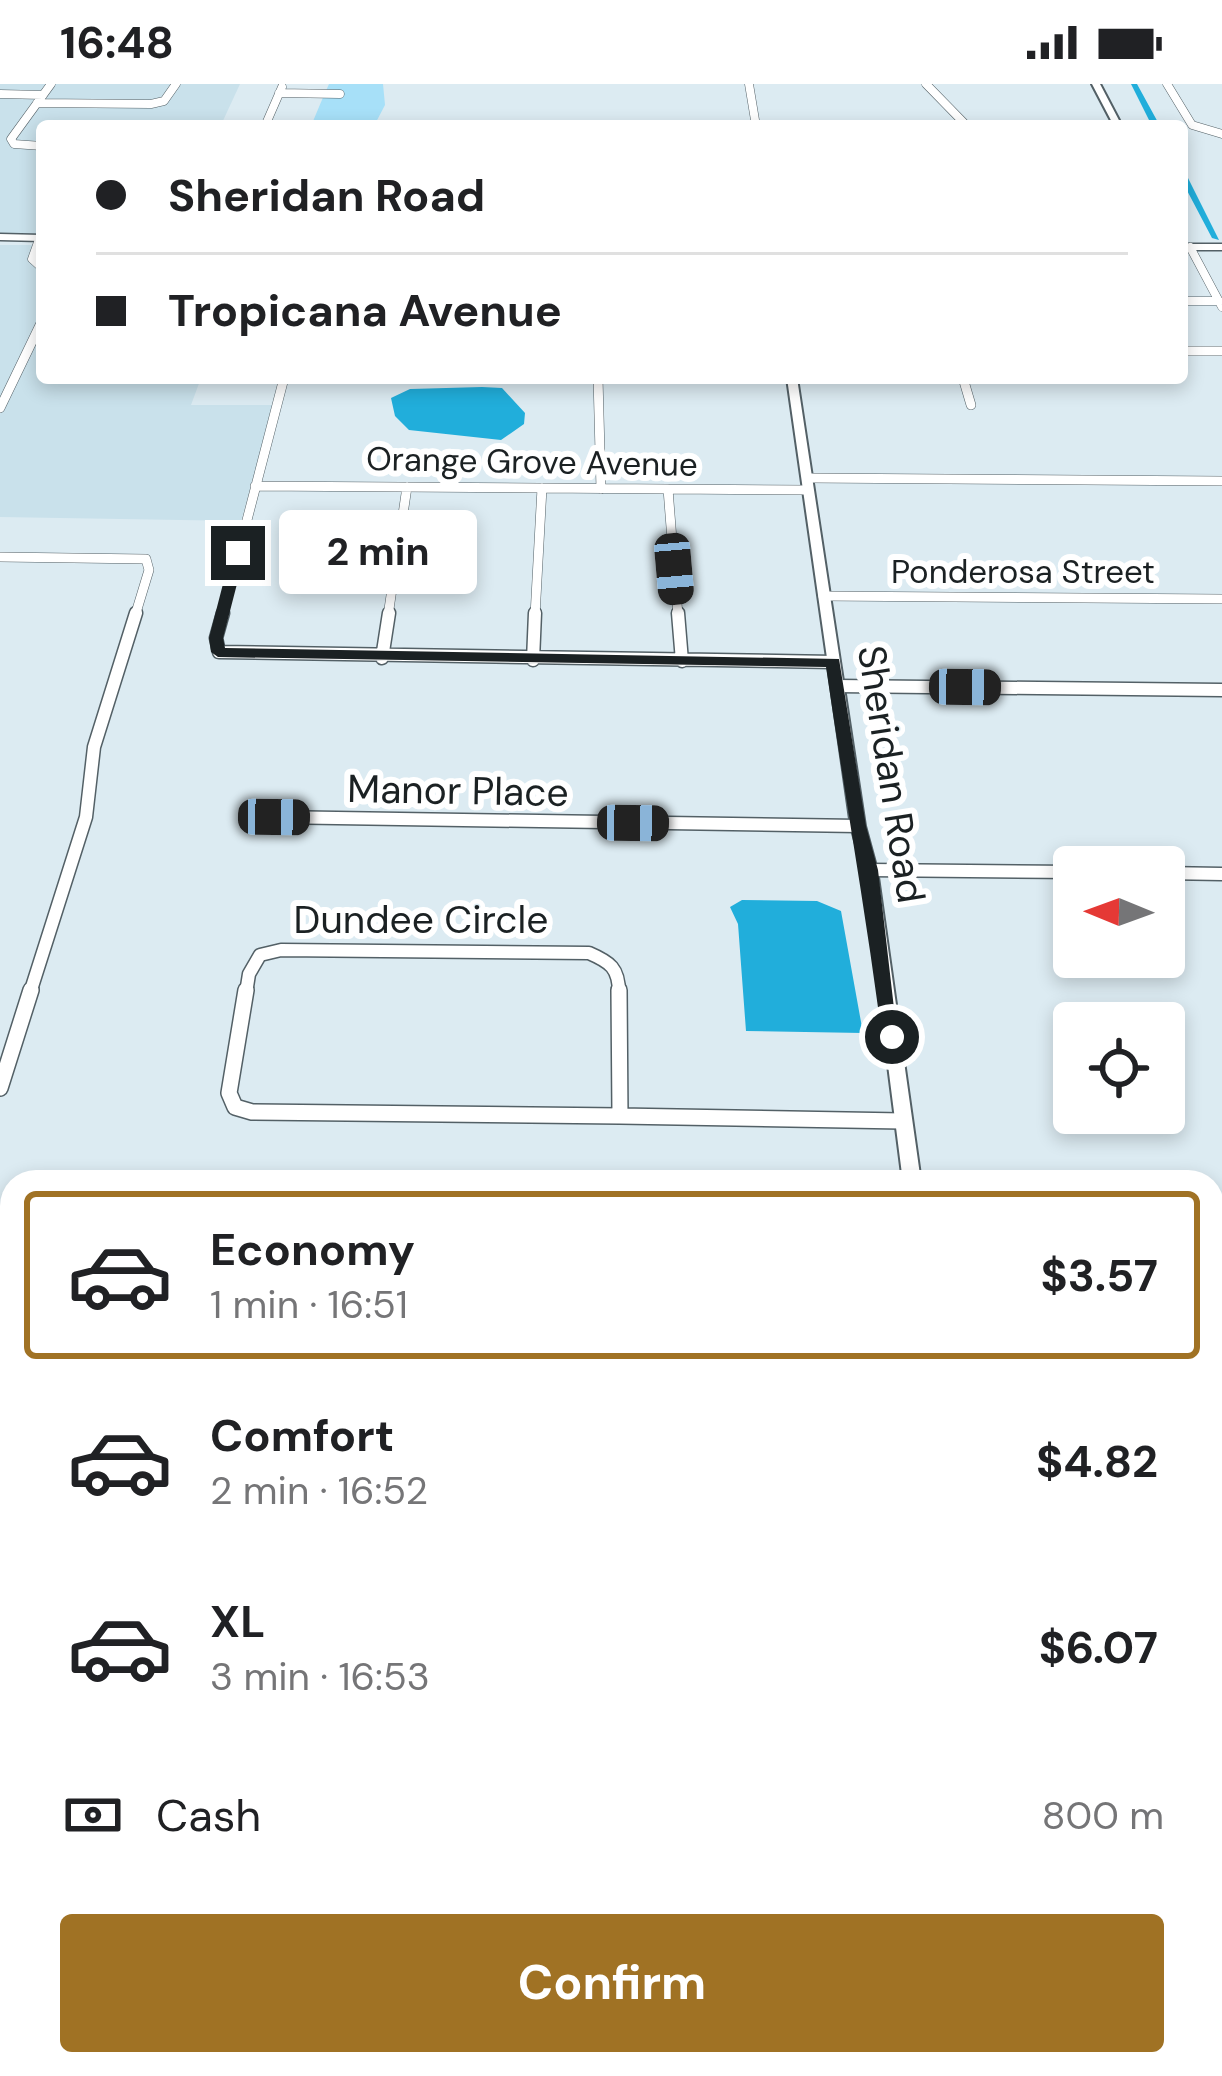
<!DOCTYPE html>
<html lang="en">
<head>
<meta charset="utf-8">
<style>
	body { margin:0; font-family:"DM Sans",sans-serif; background:#f2f2f2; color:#202124; height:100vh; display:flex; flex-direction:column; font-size:45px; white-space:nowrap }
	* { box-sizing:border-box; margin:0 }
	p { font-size:39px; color:#757577 }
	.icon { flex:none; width:66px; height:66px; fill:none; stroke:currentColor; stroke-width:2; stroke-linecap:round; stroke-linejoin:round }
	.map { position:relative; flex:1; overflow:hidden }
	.drawer { position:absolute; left:0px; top:1086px; width:1224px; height:906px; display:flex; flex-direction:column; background:#fff; border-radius:36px 36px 0 0; box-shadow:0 6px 18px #0003 }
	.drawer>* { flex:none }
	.banner { position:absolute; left:36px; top:36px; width:1152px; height:264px; border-radius:12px; box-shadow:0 6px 18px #0003; display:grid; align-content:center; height:264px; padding:0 60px; background:#fff }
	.needle { width:78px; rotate:271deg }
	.tools { position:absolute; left:1053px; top:762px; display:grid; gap:24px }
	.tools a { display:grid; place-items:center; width:132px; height:132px; border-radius:12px; background:#fff; box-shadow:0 6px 18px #0003; font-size:60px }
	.end { position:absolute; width:54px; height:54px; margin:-27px; border:15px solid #1b2123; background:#fff; box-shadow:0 0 0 6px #fff }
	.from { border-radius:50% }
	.bubble { position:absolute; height:84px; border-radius:12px; background:#fff; box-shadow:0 6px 18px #0003; font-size:39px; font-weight:700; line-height:84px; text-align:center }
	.car { position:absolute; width:36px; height:72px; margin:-36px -18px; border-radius:15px; box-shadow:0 0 9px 3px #0007; background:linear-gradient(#222 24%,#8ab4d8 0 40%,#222 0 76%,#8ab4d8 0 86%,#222 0) }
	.banner b { display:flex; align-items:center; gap:42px; height:114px; font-size:45px }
	.banner b+b { border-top:3px solid #e0e0e0 }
	.banner i { width:30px; height:30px; background:#202124 }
	ul { padding:21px 0 0; list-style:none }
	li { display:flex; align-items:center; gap:36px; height:168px; margin:0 24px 18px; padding:0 36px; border:6px solid transparent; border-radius:12px }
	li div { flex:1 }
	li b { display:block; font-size:45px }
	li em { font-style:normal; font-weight:700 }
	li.selected { border-color:#a07224 }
	li>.icon { width:108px; height:108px; stroke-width:1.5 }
	.pay { display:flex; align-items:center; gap:30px; height:132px; padding:0 60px; font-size:45px }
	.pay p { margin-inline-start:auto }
	.button { display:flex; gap:24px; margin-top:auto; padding:24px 60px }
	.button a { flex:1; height:138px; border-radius:12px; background:#a07224; color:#fff; font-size:48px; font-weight:700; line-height:138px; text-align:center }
	.status { display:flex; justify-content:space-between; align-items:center; height:84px; padding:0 60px; background:#fff; direction:ltr }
	.status svg { height:33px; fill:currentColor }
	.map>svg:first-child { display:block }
</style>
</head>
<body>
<div class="status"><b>16:48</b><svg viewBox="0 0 49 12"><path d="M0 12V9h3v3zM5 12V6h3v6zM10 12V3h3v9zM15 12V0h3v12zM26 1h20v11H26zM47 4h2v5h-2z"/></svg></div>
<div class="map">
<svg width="1222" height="1992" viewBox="0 0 1222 1992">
	<rect width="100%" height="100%" fill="#dcebf2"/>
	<path fill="#c9e1eb" d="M0,0h240l-19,41 -179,1v108h-42z
		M0,161h42v133h159l-10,27h83l-33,116 -241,-4z"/>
	<path fill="#a7e0f8" d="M329,0h54l2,21 -11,21h-63l13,-31 20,-1 -19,-1z"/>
	<path fill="#21aedb" d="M482,303l20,1 23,25 -1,11 -23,16 -92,-10 -14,-14 -4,-18 19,-9z
		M742,816l75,1 24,10 22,122 -117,-2 -8,-107 -8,-17z
		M222,1980h241l-2,12h-237z"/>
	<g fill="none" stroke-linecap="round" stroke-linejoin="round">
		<path fill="#21aedb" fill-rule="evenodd" d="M1131,0h6l23,42h-8z
			M1182,88l4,2 33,66 -7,-2 -30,-57z"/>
		<g stroke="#536066" stroke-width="9">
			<path id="minor-far4" d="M749,0l7,42
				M926,0l41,42
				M1167,0l25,41 30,9
				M279,9l61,1
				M0,10l43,1
				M37,19l114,1 13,-3 12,-17
				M265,42l17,-39
				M42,62l-28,-2 -3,-5 40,-55
				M42,147l-10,28 10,9
				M1190,163l32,60
				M1182,217h37"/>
		</g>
		<g stroke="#536066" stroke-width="10">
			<path id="minor-far3" d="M1182,267h40
				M598,294l3,111
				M963,294l8,27
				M0,324l42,-87
				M808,394l414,3
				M255,402l553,4
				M668,405l10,127
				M0,473l146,2 3,11 -14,46
				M823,512l399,3
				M222,532l62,-238
				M388,532l19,-129
				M535,532l7,-128"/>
		</g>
		<g stroke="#536066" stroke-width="15">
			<path id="minor-far2" d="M223,529l-7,25 3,14 615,10
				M678,529l4,48
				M382,574l7,-45
				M533,576l2,-47
				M837,602l385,4
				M274,733l584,9
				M870,786l204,2
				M1164,789l58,1
				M30,909l56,-176 8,-70 42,-134
				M246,909l3,-19 11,-19 21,-5 308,3c21,9 30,15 30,40"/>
		</g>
		<g stroke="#536066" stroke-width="18">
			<path id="minor-far1" d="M246,906l-17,103 6,14 17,5 368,4 -1,-126
				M0,1004l31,-98
				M620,1032l282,5"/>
		</g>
		<g stroke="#536066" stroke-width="21">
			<path id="minor" d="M652,1980v12
				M16,1992l2,-12"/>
		</g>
		<g stroke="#536066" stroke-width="4">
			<path id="tertiary" d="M1092,0h8l22,42h-8z
				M787,294h10l68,448 12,44 44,312h-18l-40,-312 -12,-44z
				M1039,1980h26l2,12h-26z"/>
		</g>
		<g stroke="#536066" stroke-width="3">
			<path id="secondary" d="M0,150l42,1v6l-42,-1z
				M1182,160h40v6h-40z"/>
		</g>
		<use href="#minor-far4" stroke="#fff" stroke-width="8"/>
		<use href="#minor-far3" stroke="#fff" stroke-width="9"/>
		<use href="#minor-far2" stroke="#fff" stroke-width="12"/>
		<use href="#minor-far1" stroke="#fff" stroke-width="15"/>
		<use href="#minor" stroke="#fff" stroke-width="18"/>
		<use href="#tertiary" fill="#fff" fill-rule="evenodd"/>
		<use href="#secondary" fill="#fff" fill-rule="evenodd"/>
	</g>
	<path fill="#1b2123" d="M238,465l7,4 -22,85 2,10 614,11 27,167 12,44 20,173h-13l-3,-6c-16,-124 -38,-246 -56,-370l-608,-10 -7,-5 -2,-14 22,-85z"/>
	<g text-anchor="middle" stroke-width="12" stroke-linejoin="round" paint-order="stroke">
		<g font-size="33" fill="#1b2123" stroke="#fff">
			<text transform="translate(532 377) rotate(1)" y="12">Orange Grove Avenue</text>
			<text x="1023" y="499">Ponderosa Street</text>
		</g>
		<g font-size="39" fill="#1b2123" stroke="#fff">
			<text transform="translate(892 690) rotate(81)" y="14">Sheridan Road</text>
			<text transform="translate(458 706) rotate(1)" y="14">Manor Place</text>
			<text x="421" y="849">Dundee Circle</text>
		</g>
	</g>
</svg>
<div class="tools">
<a><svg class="needle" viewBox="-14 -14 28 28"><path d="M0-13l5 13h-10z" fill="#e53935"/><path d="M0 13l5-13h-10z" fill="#757577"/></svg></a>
<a><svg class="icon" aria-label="locate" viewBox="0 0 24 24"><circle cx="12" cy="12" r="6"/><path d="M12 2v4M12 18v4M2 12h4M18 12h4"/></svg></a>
</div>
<i class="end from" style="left:892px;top:953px"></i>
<i class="end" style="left:238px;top:469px"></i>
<div class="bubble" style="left:279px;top:426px;width:198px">2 min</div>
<i class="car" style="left:674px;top:485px;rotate:175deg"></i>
<i class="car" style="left:965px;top:603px;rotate:91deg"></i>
<i class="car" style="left:274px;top:733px;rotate:91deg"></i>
<i class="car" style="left:633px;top:739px;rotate:91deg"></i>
<div class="banner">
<b><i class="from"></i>Sheridan Road</b>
<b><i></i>Tropicana Avenue</b>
</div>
<section class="drawer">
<ul>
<li class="selected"><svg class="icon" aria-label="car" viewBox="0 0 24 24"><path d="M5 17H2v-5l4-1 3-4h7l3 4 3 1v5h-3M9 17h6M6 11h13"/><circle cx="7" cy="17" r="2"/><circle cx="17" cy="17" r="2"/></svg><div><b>Economy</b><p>1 min · 16:51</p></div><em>$3.57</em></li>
<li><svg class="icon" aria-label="car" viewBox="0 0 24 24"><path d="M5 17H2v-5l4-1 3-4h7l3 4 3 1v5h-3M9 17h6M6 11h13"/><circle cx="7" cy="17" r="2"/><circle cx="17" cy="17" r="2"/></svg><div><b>Comfort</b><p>2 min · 16:52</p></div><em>$4.82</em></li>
<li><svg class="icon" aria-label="car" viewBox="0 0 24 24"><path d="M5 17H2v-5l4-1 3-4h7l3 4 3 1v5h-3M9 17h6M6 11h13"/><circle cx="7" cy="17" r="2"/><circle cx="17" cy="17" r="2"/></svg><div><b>XL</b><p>3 min · 16:53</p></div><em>$6.07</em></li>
</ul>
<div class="pay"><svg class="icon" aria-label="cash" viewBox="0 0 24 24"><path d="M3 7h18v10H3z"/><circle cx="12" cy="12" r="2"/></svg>Cash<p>800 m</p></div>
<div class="button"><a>Confirm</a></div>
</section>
</div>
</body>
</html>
